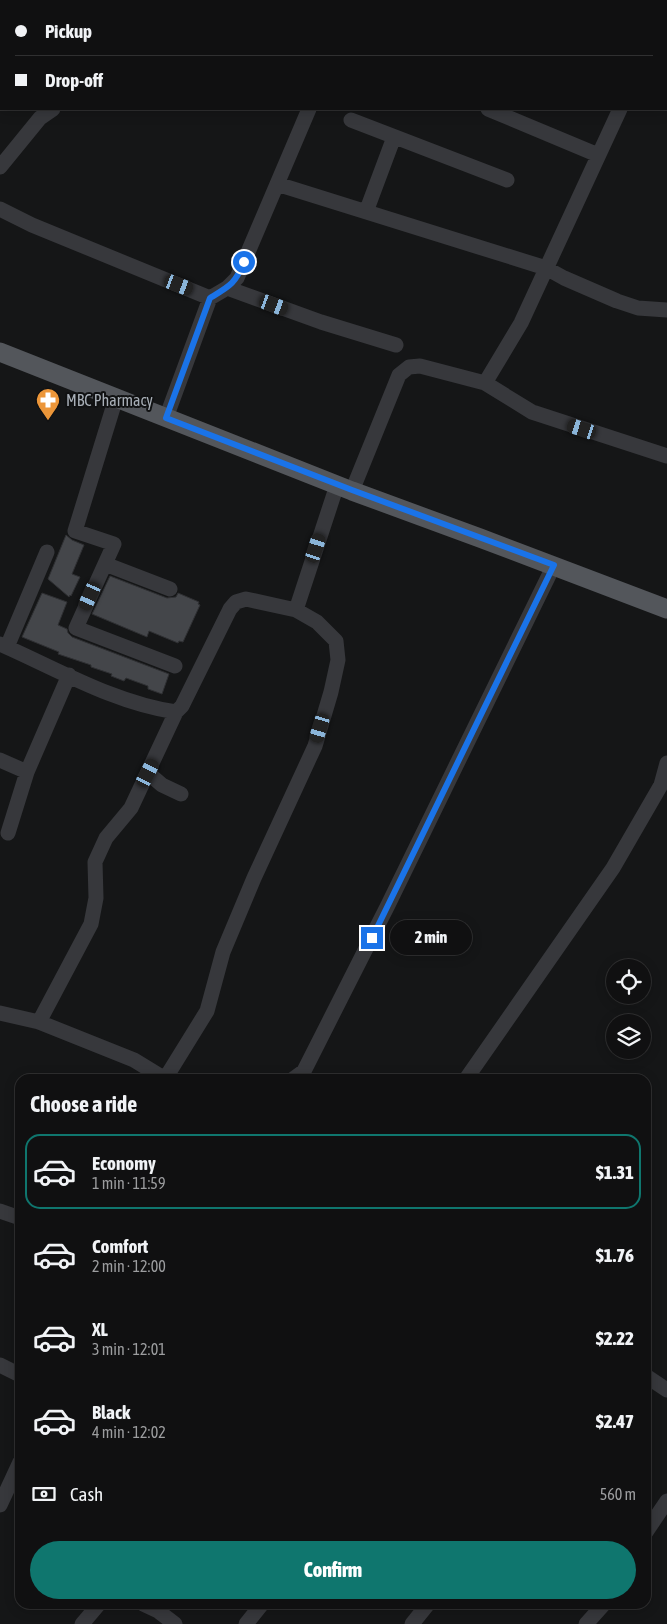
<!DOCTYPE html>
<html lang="en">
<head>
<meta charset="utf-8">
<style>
	body { margin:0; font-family:"Asap Condensed",sans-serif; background:#1e1e1f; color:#f1f3f6; height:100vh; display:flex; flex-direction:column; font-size:19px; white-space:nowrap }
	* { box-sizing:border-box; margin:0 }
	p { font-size:16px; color:#9c9d9f }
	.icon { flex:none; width:28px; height:28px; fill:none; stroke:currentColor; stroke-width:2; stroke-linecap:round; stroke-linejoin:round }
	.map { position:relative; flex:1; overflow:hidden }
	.sheet { position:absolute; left:15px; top:1074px; width:636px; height:535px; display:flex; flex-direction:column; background:#101011; border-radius:15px; box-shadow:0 2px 12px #0003,0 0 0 1px #303031 }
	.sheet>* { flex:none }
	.guide { position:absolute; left:0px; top:0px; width:668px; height:110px; box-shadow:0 2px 12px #0003,0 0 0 1px #303031; display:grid; align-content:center; height:110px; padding:0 15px; background:#101011 }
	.fabs { position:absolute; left:606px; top:959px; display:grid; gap:10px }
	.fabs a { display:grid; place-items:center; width:45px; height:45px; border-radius:50%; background:#101011; box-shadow:0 2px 12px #0003,0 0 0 1px #303031; font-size:25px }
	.end { position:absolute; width:22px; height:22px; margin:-11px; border:6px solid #1a73e8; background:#fff; box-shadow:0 0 0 2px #fff }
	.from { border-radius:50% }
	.bubble { position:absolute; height:35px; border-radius:18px; background:#101011; box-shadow:0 2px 12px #0003,0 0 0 1px #303031; font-size:16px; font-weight:800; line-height:35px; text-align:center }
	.car { position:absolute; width:15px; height:30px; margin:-15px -8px; border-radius:6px; box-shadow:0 0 4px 1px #0007; background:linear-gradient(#222 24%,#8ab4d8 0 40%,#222 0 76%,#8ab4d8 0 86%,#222 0) }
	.guide b { display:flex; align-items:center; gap:18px; height:48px; font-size:19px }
	.guide b+b { border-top:1px solid #303031 }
	.guide i { width:12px; height:12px; background:#f1f3f6 }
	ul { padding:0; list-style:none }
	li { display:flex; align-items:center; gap:15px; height:75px; margin:0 10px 8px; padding:0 5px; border:2px solid transparent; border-radius:15px }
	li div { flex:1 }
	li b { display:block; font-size:19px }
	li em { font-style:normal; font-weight:800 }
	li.on { border-color:#0f766e }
	li>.icon { width:45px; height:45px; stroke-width:1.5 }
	h2 { padding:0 15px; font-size:22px; line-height:60px }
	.pay { display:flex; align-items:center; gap:12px; height:55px; padding:0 15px; font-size:19px }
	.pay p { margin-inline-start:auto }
	.cta { display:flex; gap:10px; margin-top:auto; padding:10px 15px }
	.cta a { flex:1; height:58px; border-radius:30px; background:#0f766e; color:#fff; font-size:20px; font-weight:800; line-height:58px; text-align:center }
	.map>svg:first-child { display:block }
</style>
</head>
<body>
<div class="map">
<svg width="667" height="1624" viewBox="0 0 667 1624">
	<rect width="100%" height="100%" fill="#151617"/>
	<path fill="#44464a" stroke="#2f3033" d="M66,535l6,5 12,5 -12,29 8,3 -9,19 -1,-1 -1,2 -21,-18z
		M110,576l57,22 9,-1 2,-4 21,9 -1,2 2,1 -17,37 -4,-1 -1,2 -29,-12 -2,6 -55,-23z
		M42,593l25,9 -9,23 9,4 1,4 4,4 97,37 -7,20 -14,-5v-3l-22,-8 -2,3 -13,-5 1,-2 -21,-7v-2l-33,-11 1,-2 -37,-15z"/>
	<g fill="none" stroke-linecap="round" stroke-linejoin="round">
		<path stroke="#37383c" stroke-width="15" d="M478,0l3,1
			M50,1l1,-1
			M333,1v-1
			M647,1l1,-1
			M0,44h1
			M666,101h1
			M488,109l110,46
			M351,120l156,60
			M0,167l40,-49 13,-9
			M277,184l269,84 18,10 53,23 21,7 29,2
			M0,209l32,16 178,73 -44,120
			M366,212l28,-75
			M227,288l94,34 75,23
			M210,298l17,-10 10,-10 72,-169
			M485,383l47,29 135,44
			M116,398l-41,133 39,13 -38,84 99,38
			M352,491l47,-116 10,-8 11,-1 65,17 36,-60 99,-214
			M105,564l65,25
			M0,644c57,25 114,59 176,68l6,-6 48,-97 6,-7 10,-3 50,11 41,-125
			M7,647l40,-95
			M0,760l27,12
			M148,773l14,12 19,9
			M8,833l19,-61 42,-97
			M0,1013l39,9 95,38 31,19
			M39,1022l52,-98 5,-26 -1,-36 11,-24 25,-30 45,-96
			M165,1079l42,-68 16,-59 31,-74 61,-132 16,-54 7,-32 -2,-19 -19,-19 -21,-12
			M293,1079l11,-8 84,-166 166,-340
			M466,1079l147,-211 48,-83 6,-22
			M0,1211l20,7
			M0,1365l20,10
			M646,1376l21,14
			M0,1505l20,-43
			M646,1532l21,-31
			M143,1604l15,7 17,13
			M82,1624l17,-20
			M246,1624l16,-20
			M412,1624l16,-20
			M586,1624l18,-20"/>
		<path stroke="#53565b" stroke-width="19" d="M0,352l352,139 128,47 187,71"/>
	</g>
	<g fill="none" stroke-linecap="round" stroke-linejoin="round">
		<path stroke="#1a73e8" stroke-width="6" d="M244,262c-9,22 -14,24 -34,36l-44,120 186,72 202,75 -182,373"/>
	</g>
	<defs>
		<g id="pharmacy-pin" transform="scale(1.25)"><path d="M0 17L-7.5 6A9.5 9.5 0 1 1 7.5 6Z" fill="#ec9639" stroke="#101112"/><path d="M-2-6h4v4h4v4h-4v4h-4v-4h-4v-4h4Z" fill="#fff"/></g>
	</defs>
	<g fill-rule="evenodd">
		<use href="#pharmacy-pin" x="48" y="400"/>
	</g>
	<g text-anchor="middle" stroke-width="4" stroke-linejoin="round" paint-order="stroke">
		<g font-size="16" fill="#a8afb7" stroke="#101112" text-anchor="start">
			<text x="66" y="406">MBC Pharmacy</text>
		</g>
	</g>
</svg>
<div class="fabs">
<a><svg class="icon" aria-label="locate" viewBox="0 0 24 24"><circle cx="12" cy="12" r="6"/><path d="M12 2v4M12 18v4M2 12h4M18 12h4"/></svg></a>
<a><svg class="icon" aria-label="layers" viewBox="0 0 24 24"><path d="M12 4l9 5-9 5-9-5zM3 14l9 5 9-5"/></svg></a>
</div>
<i class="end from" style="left:244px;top:262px"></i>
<i class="end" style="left:372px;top:938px"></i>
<div class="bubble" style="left:390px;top:920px;width:82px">2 min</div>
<i class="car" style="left:179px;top:285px;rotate:111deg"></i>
<i class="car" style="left:274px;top:305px;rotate:110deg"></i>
<i class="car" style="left:582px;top:429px;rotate:288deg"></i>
<i class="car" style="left:316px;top:548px;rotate:18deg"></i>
<i class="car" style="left:90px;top:596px;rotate:204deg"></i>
<i class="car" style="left:320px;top:728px;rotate:197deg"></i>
<i class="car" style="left:148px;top:773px;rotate:27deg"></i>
<div class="guide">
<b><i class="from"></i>Pickup</b>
<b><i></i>Drop-off</b>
</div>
<section class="sheet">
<h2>Choose a ride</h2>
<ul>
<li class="on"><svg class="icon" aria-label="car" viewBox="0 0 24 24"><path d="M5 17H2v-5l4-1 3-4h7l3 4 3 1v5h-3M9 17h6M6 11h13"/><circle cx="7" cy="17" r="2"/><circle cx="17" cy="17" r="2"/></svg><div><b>Economy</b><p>1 min · 11:59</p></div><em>$1.31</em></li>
<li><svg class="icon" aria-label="car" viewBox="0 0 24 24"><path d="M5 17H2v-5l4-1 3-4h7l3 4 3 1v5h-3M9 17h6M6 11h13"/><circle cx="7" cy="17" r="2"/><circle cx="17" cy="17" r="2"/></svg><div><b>Comfort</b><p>2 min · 12:00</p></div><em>$1.76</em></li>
<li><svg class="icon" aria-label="car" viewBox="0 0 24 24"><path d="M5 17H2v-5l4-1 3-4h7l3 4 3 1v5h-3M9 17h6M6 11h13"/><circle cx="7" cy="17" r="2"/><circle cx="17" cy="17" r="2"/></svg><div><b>XL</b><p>3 min · 12:01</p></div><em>$2.22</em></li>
<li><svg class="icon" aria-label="car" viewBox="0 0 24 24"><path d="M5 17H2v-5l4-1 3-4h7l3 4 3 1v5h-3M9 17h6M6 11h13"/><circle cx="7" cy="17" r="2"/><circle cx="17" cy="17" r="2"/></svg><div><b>Black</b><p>4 min · 12:02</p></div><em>$2.47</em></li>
</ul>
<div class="pay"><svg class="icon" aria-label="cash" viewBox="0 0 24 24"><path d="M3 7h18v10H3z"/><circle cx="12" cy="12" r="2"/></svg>Cash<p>560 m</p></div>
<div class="cta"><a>Confirm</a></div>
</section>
</div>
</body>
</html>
